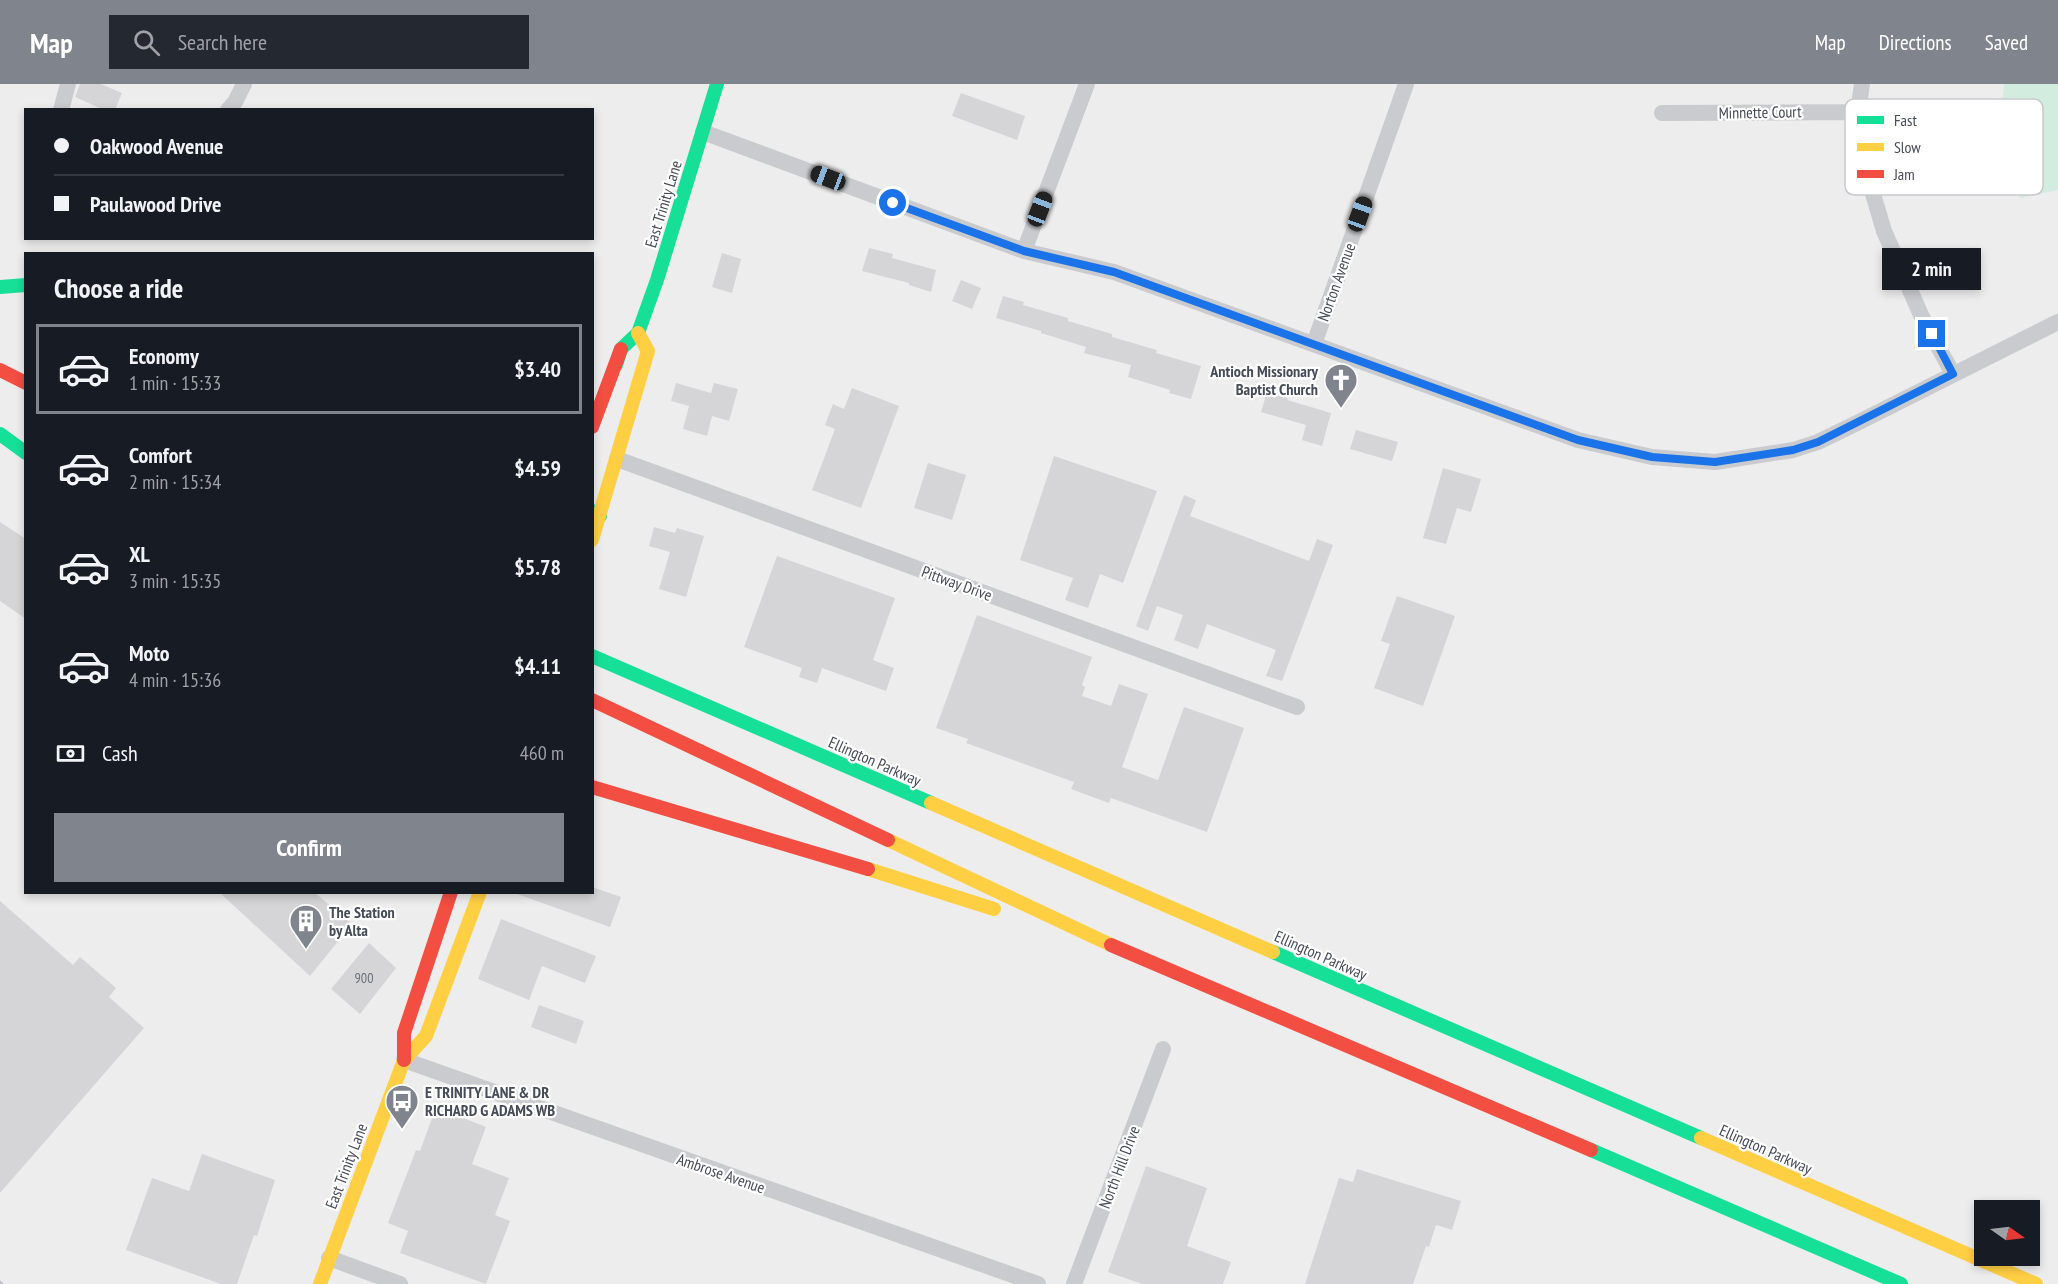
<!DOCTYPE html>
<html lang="en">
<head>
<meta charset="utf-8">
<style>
	body { margin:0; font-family:"PT Sans Narrow",sans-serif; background:#242831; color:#f1f3f6; height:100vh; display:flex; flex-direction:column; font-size:22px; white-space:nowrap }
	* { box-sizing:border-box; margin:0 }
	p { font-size:20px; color:#9ea1a6 }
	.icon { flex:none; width:33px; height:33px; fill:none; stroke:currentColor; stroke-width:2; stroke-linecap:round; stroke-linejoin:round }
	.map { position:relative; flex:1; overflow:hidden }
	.sheet { position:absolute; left:24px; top:168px; width:570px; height:642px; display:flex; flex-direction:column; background:#171b24; border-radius:0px; box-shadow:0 3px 9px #0003 }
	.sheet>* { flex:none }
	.guide { position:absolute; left:24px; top:24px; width:570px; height:132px; border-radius:0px; box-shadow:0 3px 9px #0003; display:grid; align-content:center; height:132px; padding:0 30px; background:#171b24 }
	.needle { width:39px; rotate:104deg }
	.buttons { position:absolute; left:1974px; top:1116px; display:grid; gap:12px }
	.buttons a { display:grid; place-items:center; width:66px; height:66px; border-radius:0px; background:#171b24; box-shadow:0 3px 9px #0003; font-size:30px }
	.end { position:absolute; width:27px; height:27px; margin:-14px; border:8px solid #1a73e8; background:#fff; box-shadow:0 0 0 3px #fff }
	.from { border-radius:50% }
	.bubble { position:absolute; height:42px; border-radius:0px; background:#171b24; box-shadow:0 3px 9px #0003; font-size:20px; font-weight:800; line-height:42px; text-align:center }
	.car { position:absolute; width:18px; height:36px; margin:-18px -9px; border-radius:8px; box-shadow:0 0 4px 2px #0007; background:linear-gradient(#222 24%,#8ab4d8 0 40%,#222 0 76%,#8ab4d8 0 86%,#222 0) }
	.guide b { display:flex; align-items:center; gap:21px; height:57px; font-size:22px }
	.guide b+b { border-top:2px solid #363941 }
	.guide i { width:15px; height:15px; background:#f1f3f6 }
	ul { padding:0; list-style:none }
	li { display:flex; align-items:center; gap:18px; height:90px; margin:0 12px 9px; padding:0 18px; border:3px solid transparent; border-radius:0px }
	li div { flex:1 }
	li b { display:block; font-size:22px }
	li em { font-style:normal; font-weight:800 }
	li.on { border-color:#80848c }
	li>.icon { width:54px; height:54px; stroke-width:1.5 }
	h2 { padding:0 30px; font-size:27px; line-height:72px }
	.pay { display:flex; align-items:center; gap:15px; height:66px; padding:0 30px; font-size:22px }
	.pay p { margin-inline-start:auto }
	.primary-button { display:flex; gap:12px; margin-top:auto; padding:12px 30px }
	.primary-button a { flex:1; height:69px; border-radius:0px; background:#80848c; color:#fff; font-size:24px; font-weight:800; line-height:69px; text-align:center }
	header { display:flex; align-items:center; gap:36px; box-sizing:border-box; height:84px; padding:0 30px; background:#80848c; color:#fff }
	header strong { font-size:28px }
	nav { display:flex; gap:33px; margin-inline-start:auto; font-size:21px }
	.search { width:420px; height:54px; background:#242831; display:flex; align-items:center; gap:15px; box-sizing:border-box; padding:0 21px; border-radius:0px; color:#9ea1a6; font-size:22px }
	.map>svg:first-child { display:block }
</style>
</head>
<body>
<header>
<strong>Map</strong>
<div class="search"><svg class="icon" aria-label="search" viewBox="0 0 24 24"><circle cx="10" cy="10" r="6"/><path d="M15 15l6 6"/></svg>Search here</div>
<nav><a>Map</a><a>Directions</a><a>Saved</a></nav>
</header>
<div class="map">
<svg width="2058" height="1200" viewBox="0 0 2058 1200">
	<rect width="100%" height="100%" fill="#eeeded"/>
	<path fill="#d2ece0" d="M2004,0h54v106l-38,8 -21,-54z"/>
	<path fill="#d5d5d7" d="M80,0h21l21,9 -7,17h-11l-29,-13z
		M961,9l64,23 -8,24 -65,-24z
		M869,164l24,6 -1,4 44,12 -5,22 -22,-7v-2l-47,-12z
		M722,169l19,6 -9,34 -20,-6z
		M961,196l20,8 -9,21 -20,-8z
		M1003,212l21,6 -1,3 45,13v3l44,13v3l45,13 -1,3 45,13 -10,33 -22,-6 1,-3 -42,-13 3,-12 -47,-12 2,-6 -45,-14v-2l-45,-13z
		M676,299l35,10 3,-10 24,6 -9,32 -17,-5 -5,20 -24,-7 6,-23 -18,-5z
		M852,304l47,18 -38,102 -49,-18 23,-61 -10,-4 8,-21 11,5z
		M1267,308l21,6 -1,2 44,13 -9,33 -20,-6 4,-15 -45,-13z
		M1356,346l42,12 -6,19 -42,-12z
		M1054,372l103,35 -34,92 -23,-9 -12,34 -23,-8 8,-22 -53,-18z
		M928,379l38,12 -14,45 -38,-12z
		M1443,384l38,11 -10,33 -14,-4 -11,36 -23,-6z
		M1184,411l12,5 -6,16 119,45 8,-22 16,6 -51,136 -16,-5 10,-26 -69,-26 -9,25 -24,-9 9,-25 -26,-9 -9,25 -12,-5z
		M0,438l26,17v80l-26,-18z
		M654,443l21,6 2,-5 27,8 -18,61 -27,-8 11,-37 -21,-6z
		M777,472l118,42 -22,62 21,8 -8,23 -64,-23 -5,15 -18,-6 3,-9 -58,-21z
		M1397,512l58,20 -32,90 -49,-18 16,-44 -9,-3z
		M977,531l115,42 -10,28 3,2 -3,9 29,10 8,-22 29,10 -26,73 36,13 26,-73 60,21 -37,104 -96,-34 -2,5 -38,-14 3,-7 -108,-39 2,-4 -32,-11z
		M592,803l29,10 -11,30 -93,-33 1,-2h74z
		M219,808h95l38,32 -42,52z
		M0,817l73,64 7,-8 36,31 -7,9 35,31 -144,165z
		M501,835l95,37 -11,27 -43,-17 -13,34 -51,-21z
		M369,859l27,25 -36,46 -29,-25z
		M539,921l45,16 -8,23 -45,-17z
		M436,1023l50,20 -14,37 37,14 -14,37 15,6 -24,63 -86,-31 8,-22 -20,-8 28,-73 4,1z
		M202,1070l73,26 -18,56 -3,-1 -17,49h-16l-95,-34 26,-72 37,13z
		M1146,1082l61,22 -20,58 44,16 -8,22h-81l-34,-12z
		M1357,1085l104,32 -9,29 -16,-5 -7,22 -3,-1 -13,38h-108l34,-106 14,4z"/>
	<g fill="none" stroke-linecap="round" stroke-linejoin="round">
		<path stroke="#c9cbce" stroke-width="16" d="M1862,0l-4,28 10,65 16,54 37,84 32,59
			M61,26l7,-26
			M228,26l7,-8 9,-18
			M1662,29l196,-1
			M703,48l321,119 90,21 464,168 74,17 63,5 78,-12 25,-8 41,-20 199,-100
			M1024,167l63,-167
			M1314,260l92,-260
			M617,375l680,248
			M404,976l634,224
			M329,1174l71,26
			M1074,1200l89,-235"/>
		<path stroke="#16e098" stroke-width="14" d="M0,203l26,-2
			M616,281l5,-16 17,-16 19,-53 60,-196
			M0,350l26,19
			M592,427l8,5
			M592,572l339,147
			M1273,868l428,186
			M1591,1066l310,134"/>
		<path stroke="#ffcf43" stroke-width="14" d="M592,456l56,-189 -10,-18
			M931,719l342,149
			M888,756l223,105
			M868,785l126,40
			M1701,1054l335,146
			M320,1200l84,-224 22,-24 54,-144"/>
		<path stroke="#f24e42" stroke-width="14" d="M0,286l26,13
			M592,343l29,-78
			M592,616l296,140
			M592,703l276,82
			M1111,861l480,205
			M404,976v-27l47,-141"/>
		<path stroke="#c3c4c7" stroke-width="4.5" d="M0,1199l1,1"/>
	</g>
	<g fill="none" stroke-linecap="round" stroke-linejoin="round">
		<path stroke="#1a73e8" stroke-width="8" d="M893,119l131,48 90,21 464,168 74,17 63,5 78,-12 25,-8 135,-68 -21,-40"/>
	</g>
	<defs>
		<g id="church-pin" transform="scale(1.725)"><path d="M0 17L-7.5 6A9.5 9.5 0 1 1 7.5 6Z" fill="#80848c" stroke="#fff"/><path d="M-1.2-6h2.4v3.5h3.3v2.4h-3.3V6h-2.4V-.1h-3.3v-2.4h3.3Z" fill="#fff"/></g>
		<g id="building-pin" transform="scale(1.725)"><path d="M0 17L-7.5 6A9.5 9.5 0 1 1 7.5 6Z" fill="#80848c" stroke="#fff"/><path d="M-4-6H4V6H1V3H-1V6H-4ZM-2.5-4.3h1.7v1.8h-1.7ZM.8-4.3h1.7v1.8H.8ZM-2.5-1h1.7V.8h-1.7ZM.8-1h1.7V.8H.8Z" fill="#fff"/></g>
		<g id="bus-pin" transform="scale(1.725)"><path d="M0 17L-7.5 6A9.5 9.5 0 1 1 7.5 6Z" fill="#80848c" stroke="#fff"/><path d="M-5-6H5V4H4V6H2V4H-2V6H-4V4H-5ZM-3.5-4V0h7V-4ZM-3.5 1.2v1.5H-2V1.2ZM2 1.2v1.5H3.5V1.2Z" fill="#fff"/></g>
	</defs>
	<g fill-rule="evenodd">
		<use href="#church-pin" x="1341" y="296"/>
		<use href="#building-pin" x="306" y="837"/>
		<use href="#bus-pin" x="402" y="1017"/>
	</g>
	<g text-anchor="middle" stroke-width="4.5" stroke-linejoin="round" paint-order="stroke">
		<g font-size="14" fill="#6a7079">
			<text x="364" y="899">900</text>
		</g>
		<g font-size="16" fill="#454c58" stroke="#fff">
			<text transform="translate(1760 28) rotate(-1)" y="6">Minnette Court</text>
			<text transform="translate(663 120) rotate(-73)" y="6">East Trinity Lane</text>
			<text transform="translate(1336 198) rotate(-70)" y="6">Norton Avenue</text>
			<text transform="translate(957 499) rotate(20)" y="6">Pittway Drive</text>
			<text transform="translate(875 677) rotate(24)" y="6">Ellington Parkway</text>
			<text transform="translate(1321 871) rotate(24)" y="6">Ellington Parkway</text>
			<text transform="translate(1766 1065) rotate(24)" y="6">Ellington Parkway</text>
			<text transform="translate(346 1082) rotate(-69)" y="6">East Trinity Lane</text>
			<text transform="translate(1119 1083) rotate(-69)" y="6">North Hill Drive</text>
			<text transform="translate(721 1089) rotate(19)" y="6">Ambrose Avenue</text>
		</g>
		<g font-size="16" font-weight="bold" fill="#454c58" stroke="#fff" text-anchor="start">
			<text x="1318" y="293" text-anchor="end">Antioch Missionary<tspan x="1318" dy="18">Baptist Church</tspan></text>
			<text x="329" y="834">The Station<tspan x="329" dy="18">by Alta</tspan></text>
			<text x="425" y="1014">E TRINITY LANE &amp; DR<tspan x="425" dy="18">RICHARD G ADAMS WB</tspan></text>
		</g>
	</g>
	<rect x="1845" y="15" width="198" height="96" rx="9" fill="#fff" stroke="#c7c9cd" stroke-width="1.5"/>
	<rect x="1857" y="32" width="27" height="8" fill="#16e098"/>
	<rect x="1857" y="59" width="27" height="8" fill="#ffcf43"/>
	<rect x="1857" y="86" width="27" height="8" fill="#f24e42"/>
	<g font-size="16" fill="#454c58">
		<text x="1894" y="42">Fast</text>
		<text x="1894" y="69">Slow</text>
		<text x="1894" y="96">Jam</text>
	</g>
</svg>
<div class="buttons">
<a><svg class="needle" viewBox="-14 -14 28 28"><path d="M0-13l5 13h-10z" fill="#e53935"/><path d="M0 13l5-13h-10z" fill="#9ea1a6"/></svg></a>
</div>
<i class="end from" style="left:893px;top:119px"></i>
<i class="end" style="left:1932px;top:250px"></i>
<div class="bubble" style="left:1882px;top:164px;width:99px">2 min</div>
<i class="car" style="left:828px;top:94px;rotate:291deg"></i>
<i class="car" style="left:1040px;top:125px;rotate:21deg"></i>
<i class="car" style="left:1360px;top:130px;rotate:20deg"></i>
<div class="guide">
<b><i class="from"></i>Oakwood Avenue</b>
<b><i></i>Paulawood Drive</b>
</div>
<section class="sheet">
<h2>Choose a ride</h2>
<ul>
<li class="on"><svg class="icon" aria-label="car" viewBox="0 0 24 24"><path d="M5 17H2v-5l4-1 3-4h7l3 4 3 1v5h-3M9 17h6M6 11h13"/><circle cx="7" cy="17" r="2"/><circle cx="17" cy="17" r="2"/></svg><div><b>Economy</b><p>1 min · 15:33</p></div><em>$3.40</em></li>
<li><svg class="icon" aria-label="car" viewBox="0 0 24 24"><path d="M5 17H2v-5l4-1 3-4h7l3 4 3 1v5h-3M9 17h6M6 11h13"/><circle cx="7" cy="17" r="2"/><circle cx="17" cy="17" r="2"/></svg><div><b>Comfort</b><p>2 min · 15:34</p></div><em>$4.59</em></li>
<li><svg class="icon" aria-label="car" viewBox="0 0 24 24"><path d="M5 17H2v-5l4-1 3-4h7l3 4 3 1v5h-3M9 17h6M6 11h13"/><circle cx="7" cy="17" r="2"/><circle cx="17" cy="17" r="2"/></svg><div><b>XL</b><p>3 min · 15:35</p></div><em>$5.78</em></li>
<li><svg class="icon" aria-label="car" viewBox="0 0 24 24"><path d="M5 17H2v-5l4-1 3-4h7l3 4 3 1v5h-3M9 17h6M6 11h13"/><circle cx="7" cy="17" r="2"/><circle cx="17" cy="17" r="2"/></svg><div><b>Moto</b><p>4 min · 15:36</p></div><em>$4.11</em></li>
</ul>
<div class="pay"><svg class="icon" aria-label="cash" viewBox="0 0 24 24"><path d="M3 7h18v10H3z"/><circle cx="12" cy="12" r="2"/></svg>Cash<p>460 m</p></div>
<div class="primary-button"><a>Confirm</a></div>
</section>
</div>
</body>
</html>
